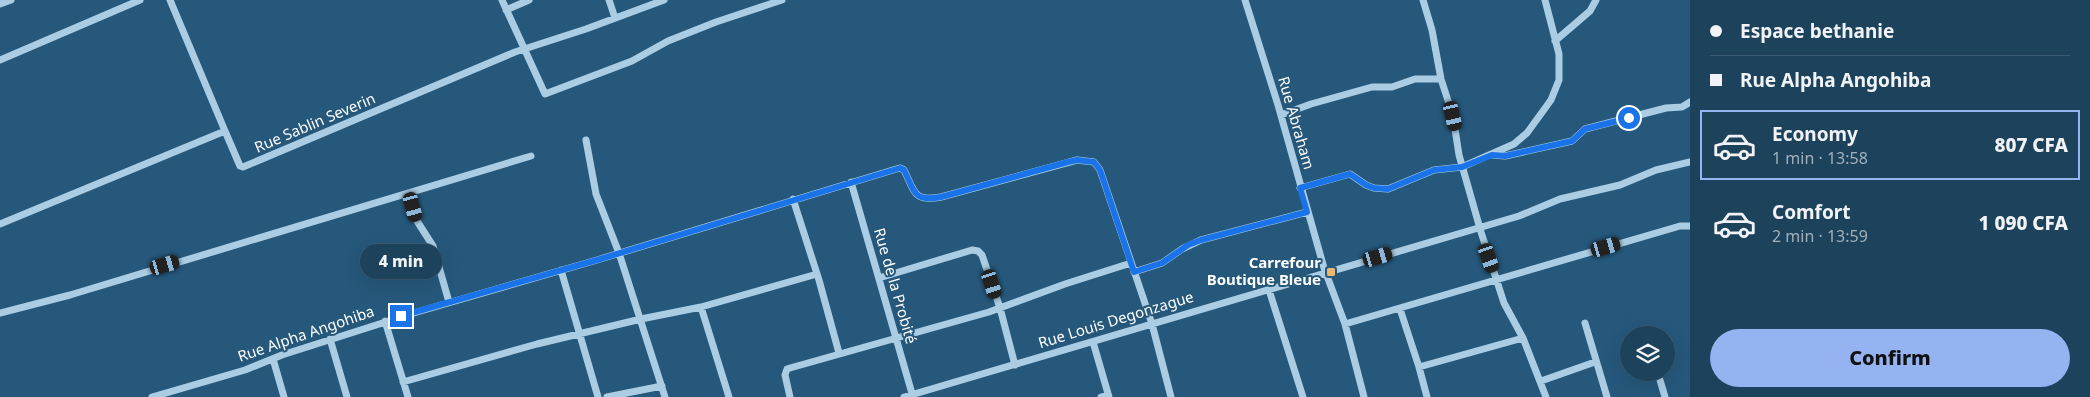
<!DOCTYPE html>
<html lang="en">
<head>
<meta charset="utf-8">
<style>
	body { margin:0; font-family:"Noto Sans",sans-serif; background:#254962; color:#f1f3f6; height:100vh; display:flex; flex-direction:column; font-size:19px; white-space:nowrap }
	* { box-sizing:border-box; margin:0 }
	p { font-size:16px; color:#a0b0bb }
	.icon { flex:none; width:28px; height:28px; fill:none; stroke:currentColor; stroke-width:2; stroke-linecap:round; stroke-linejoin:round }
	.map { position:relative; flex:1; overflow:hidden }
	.panel { display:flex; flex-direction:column; background:#1c425c; width:400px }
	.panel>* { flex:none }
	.hud { display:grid; align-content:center; height:110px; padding:0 20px; background:#1c425c }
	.fabs { position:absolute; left:1620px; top:326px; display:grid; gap:10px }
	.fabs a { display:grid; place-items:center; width:55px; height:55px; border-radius:50%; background:#1c425c; box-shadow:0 5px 20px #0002,0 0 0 1px #3a5b72; font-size:25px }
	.end { position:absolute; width:22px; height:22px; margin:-11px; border:6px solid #1a73e8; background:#fff; box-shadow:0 0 0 2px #fff }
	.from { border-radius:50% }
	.bubble { position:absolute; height:35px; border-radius:18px; background:#1c425c; box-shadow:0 5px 20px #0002,0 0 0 1px #3a5b72; font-size:16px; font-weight:800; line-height:35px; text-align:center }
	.car { position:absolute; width:15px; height:30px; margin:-15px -8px; border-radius:6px; box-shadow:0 0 4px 1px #0007; background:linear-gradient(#222 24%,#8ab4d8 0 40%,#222 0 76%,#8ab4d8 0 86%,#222 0) }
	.hud b { display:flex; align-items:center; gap:18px; height:48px; font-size:19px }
	.hud b+b { border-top:1px solid #3a5b72 }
	.hud i { width:12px; height:12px; background:#f1f3f6 }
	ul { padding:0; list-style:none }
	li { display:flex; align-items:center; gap:15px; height:70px; margin:0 10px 8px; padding:0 10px; border:2px solid transparent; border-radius:0px }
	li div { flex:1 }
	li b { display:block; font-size:19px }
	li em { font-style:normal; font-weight:800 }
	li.on { border-color:#95b2f1 }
	li>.icon { width:45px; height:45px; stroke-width:1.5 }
	.cta { display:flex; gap:10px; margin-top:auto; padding:10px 20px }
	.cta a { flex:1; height:58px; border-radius:30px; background:#95b2f1; color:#111; font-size:20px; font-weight:800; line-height:58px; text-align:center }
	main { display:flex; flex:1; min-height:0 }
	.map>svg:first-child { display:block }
</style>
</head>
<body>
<main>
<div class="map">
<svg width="1690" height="397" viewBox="0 0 1690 397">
	<rect width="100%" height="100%" fill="#26587b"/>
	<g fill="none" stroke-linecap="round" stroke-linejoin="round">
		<path stroke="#aacde4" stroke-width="7" d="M170,0l55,131
			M502,0l43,94 87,-33 36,-20 48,-19 66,-22
			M609,0l6,18
			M1245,0l33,105 46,163 21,56 19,73
			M1423,0l9,30 9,49 12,37 6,39 22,77 23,71 19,35 23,59
			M0,4l11,-4
			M506,10l23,-10
			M1555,41l35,-30 6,-11
			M0,60l140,-60
			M1281,115l30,-11 61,-17h20l23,-8h26
			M586,140l10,54 23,59 46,144
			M1493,155l12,1 67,-15 13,-12 81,-21 16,-1 8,-5
			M851,182l62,215
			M1300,188l50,-14 16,11 8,3 14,1 46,-19 28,-3 52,-23 13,-11 24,-33 8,-20v-26l-14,-54
			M409,194l8,27 16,25 16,56
			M793,199l26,81 20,73
			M0,224l225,-93 15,35 3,1 272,-115 71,-23 78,-29
			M561,270l37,127
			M1134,272l28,-9 20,-14 19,-9 106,-28
			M879,278l93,-28 6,1 4,4 18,53 15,57
			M1269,290l34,107
			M701,307l28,90
			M1400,309l19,58 8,30
			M0,313l70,-18 461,-139
			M385,321l23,76
			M1585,323l22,74
			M1345,324l335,-98h10
			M330,339l17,58
			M1093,342l16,55
			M273,359l11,38
			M1419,367l104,-29
			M1660,380l5,17
			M1541,381l54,-19
			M403,382l134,-38 104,-25 60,-12 116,-33
			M152,397l93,-27 37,-15 135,-43 180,-52 296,-90 7,-2 4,2c11,22 9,32 37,27l136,-37 17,2 6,8 52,154 19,73
			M607,397l55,-11
			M790,397l-5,-22 2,-6 3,-1 199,-56 76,-28 66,-21
			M904,397l615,-181 41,-17 60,-14 36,-15 34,-8
			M1101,397l7,-2"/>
	</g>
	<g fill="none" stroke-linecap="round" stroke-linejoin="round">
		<path stroke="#1a73e8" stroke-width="6" d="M401,316l196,-56 303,-92 4,2c11,22 9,32 37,27l127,-35 9,-2 17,2 6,8 34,102 28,-9 26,-18 13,-5 106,-28 -7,-24 50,-14 16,11 8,3 14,1 46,-19 28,-3 30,-12 13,1 67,-15 13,-12 44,-11"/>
	</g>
	<rect fill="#edb770" stroke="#26587b" stroke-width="2" x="1326" y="267" width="10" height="10" rx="2.5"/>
	<g text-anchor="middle" stroke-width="4" stroke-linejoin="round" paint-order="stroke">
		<g font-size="15" fill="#fff" stroke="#26587b">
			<text transform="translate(315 123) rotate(-23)" y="5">Rue Sablin Severin</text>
			<text transform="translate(1296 123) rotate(74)" y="5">Rue Abraham</text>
			<text transform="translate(895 286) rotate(74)" y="5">Rue de la Probité</text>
			<text transform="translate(1116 320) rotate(-17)" y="5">Rue Louis Degonzague</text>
			<text transform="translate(306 334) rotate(-19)" y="5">Rue Alpha Angohiba</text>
		</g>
		<g font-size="15" font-weight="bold" fill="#fff" stroke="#26587b" text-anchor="end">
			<text x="1321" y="268">Carrefour<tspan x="1321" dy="17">Boutique Bleue</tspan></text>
		</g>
	</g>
</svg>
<div class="fabs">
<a><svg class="icon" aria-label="layers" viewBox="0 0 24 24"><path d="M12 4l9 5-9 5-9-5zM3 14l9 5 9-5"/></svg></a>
</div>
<i class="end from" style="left:1629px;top:118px"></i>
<i class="end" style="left:401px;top:316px"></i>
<div class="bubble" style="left:360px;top:244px;width:82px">4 min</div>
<i class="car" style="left:1453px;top:116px;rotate:167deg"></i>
<i class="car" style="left:413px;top:207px;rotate:165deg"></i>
<i class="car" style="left:1606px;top:247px;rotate:74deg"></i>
<i class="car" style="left:1378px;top:257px;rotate:74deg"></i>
<i class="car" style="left:1489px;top:258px;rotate:161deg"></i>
<i class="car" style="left:165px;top:265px;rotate:74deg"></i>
<i class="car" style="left:992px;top:284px;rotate:162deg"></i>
</div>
<section class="panel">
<div class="hud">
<b><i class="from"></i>Espace bethanie</b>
<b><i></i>Rue Alpha Angohiba</b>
</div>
<ul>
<li class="on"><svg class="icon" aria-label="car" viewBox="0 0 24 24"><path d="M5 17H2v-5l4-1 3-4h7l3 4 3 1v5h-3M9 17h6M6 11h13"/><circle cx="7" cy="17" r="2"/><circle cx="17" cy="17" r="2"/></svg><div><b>Economy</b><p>1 min · 13:58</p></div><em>807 CFA</em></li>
<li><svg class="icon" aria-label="car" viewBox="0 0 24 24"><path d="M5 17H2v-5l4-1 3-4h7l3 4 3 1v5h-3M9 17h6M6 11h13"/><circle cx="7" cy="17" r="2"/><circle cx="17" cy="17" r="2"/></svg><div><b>Comfort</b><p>2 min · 13:59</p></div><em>1 090 CFA</em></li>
</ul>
<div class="cta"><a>Confirm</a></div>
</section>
</main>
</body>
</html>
